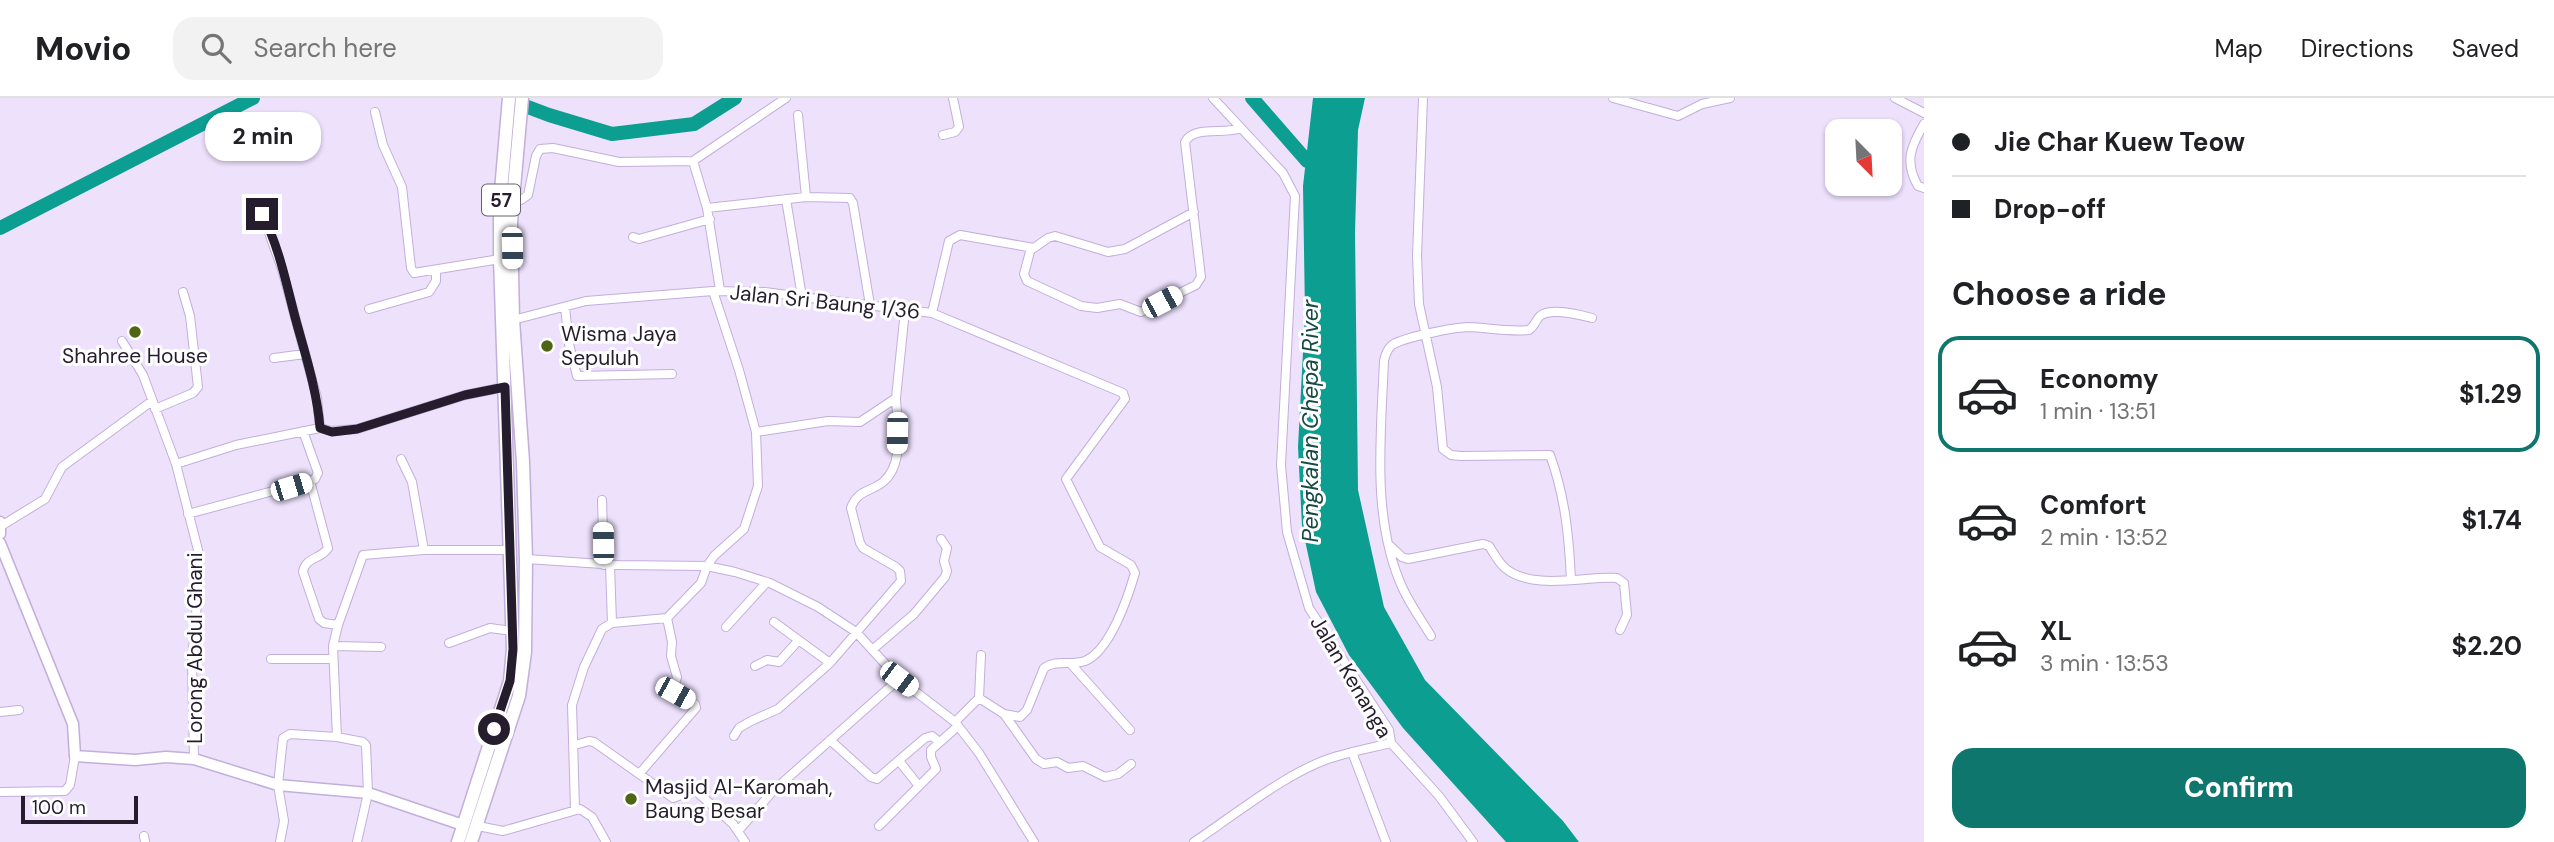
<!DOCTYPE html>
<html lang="en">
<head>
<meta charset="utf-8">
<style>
	body { margin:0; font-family:"DM Sans",sans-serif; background:#f2f2f2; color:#202124; height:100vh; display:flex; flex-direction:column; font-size:26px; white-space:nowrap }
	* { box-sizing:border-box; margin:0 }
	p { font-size:23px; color:#757577 }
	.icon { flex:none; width:38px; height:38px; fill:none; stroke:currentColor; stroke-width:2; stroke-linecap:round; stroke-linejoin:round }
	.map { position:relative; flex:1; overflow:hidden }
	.details { display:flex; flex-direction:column; background:#fff; width:630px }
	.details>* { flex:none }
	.top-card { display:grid; align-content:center; height:154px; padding:0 28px; background:#fff }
	.needle { width:46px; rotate:156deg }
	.buttons { position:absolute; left:1825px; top:21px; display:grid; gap:14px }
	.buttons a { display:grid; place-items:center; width:77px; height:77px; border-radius:14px; background:#fff; box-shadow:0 2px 5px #0004; font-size:35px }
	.scale { position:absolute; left:21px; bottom:18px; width:117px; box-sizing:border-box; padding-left:7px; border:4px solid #251d2d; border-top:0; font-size:19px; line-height:24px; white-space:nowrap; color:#251d2d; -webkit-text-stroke:5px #fff; paint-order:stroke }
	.end { position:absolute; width:32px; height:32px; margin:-16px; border:9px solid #251d2d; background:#fff; box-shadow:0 0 0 4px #fff }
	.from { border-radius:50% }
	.bubble { position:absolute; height:49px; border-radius:21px; background:#fff; box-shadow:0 2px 5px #0004; font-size:23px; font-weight:700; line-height:49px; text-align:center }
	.car { position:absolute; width:21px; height:42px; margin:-21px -10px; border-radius:9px; box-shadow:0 0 5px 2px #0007; background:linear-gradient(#fff 24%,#345 0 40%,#fff 0 76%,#345 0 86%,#fff 0) }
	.top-card b { display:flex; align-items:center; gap:24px; height:66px; font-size:26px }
	.top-card b+b { border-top:2px solid #e0e0e0 }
	.top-card i { width:18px; height:18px; background:#202124 }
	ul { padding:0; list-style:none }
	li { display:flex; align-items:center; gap:21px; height:116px; margin:0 14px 10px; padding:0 14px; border:4px solid transparent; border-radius:21px }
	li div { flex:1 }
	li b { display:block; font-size:26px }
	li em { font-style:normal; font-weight:700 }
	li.selected { border-color:#0f766e }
	li>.icon { width:63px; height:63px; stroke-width:1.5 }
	h2 { padding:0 28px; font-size:32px; line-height:84px }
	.button { display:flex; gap:14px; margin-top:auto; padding:14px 28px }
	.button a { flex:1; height:80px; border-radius:21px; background:#0f766e; color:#fff; font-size:28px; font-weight:700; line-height:80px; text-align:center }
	header { display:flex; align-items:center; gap:42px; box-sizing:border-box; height:98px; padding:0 35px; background:#fff; border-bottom:2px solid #e0e0e0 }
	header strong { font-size:33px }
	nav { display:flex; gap:38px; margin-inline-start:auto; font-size:24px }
	.search { width:490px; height:63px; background:#f2f2f2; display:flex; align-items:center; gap:18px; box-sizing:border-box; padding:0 24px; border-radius:21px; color:#757577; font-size:26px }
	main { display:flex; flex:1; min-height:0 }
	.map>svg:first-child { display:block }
</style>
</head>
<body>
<header>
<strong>Movio</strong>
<div class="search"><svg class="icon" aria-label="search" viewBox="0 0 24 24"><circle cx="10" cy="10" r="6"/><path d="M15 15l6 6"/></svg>Search here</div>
<nav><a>Map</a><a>Directions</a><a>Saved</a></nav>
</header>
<main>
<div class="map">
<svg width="1924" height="744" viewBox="0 0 1924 744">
	<rect width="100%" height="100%" fill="#ede1fc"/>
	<path fill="#0b9e91" d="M1313,0h52l-7,32 -3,102 3,258 26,117 41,73 138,141 16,21h-73l-103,-114 -54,-73 -33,-63 -14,-66 -4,-79 7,-133 -2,-128z"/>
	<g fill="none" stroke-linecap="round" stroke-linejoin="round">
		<path stroke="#0b9e91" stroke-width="14" d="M1252,0l55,63
			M509,2l40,15 63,19 82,-10 41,-26
			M0,130l253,-130"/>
		<g stroke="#c2afda" stroke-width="10">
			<path id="street" d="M1213,0l70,75 12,23 -14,269 6,67 22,76 80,122 2,13 48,53 34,46
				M1423,0l-6,158 2,48 18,83 6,62 8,6 10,1 89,-1c15,41 19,81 21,125
				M1613,0l65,18 24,-12 28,-6
				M1895,0l29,15
				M375,14l8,33 19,42 9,81 3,5 86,-14
				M798,17l8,82
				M1924,26c-13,22 -20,38 -6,62l6,2
				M943,37l12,-3 4,-5 -6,-29
				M693,63l14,47 13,82
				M512,100l9,2 7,-5 8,-39 4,-7 13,-1 66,14 74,-1 93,-63
				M786,101l16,98
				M250,102l13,16 19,53 35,129 3,30
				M707,110l99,-11 44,1 3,5 17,102
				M633,139l6,2 71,-20
				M1031,150l-7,26 3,7 54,25 16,2 23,-4 21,8 55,-27 5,-8 -16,-135c9,-17 40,-7 56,-14
				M565,209l4,37 8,32 95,-2
				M369,211l60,-17 7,-11v-10
				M932,215l17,-72 11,-6 74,13 14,-10 7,-2 53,16 17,-3 69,-37
				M513,222l73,-19 127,-10 52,1 37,5 130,16 191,80 2,6 -59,80 34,68 31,18 4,8c-7,24 -25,78 -50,88 -15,5 -28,-2 -41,7l-17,42 -7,7 -16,-3 -25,-16 -24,24
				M122,243l21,34 33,89 22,86 2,19 -8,91 2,99
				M274,260l31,-4
				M155,311l38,-16 5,-6 -8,-71 -7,-24
				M303,333l15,42 -3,6 -5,2 18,67c-6,11 -23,9 -25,24l16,47 5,4 14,2
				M756,334l72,-11 32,1 36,-24 9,-88
				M401,361l11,23 12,68
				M176,366l60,-19 84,-17 12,3 25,-2 108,-34 40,-8
				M602,402l2,65
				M188,416l122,-33
				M1,428l44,-27 17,-32 90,-66
				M1389,447l13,12 6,2 75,-15 6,2c5,7 9,16 16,22 27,23 80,8 112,10l7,5 3,32 -7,15
				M526,461l92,6 89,1 28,6 35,11 48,24 38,25 43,47 56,43 24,31 55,89
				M774,524l56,41
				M612,525l55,-5
				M726,529l41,-45
				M1431,538c-9,-15 -20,-30 -28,-47 -32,-69 -22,-154 -19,-228 1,-5 3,-11 7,-15 8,-8 65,-19 78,-19 21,1 39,5 60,3 6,-4 6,-9 11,-14 11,-9 40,-1 52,2
				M449,545l41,-15 22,3
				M333,548l48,1
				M872,552l42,-36 31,-37 2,-6 -3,-10 3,-13 -6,-9
				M271,561h62
				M1071,566l59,66
				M755,568l12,-6 12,2 18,-20
				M979,600l2,-43
				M0,614l19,-2
				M1004,616l32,45 8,5 13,-2 11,6 15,-2 22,11 13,-3 13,-10
				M734,638l5,-8 12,-7 27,-12 52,-46 71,-82 -1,-10 -4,-4 -33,-19 -3,-5 -9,-35c6,-18 20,-16 32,-26 22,-18 14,-58 13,-84
				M337,639l26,5 3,3 2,48 -11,49
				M830,642l41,37 6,2 48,-41 7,-2 7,6
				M575,647l14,-4 5,1 79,56 19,-7 5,1 36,32 12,18
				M1352,654l34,90
				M899,663l20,25
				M640,675l56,-65 -1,-4 -22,-13 4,-14 -6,-21 1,-14 -5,-24 34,-35 6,-17 7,-10 30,-27 14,-43 -2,-54 -17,-62 -26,-79
				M0,694l65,-1 5,-6 5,-29
				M575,711l-3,-104 12,-38 18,-38 10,-6 -2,-58
				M478,728l25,5 77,-22 12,8 14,25
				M879,728l57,-57 -5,-12v-7l27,-24
				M738,733l35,-40 126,-112
				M144,738l1,6
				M280,744l4,-21 -6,-36 5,-47 7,-4 47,3 -4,-91 5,-21 25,-70 61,-5h86
				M1194,744c39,-26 91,-68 134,-83 20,-7 42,-11 63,-16"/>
		</g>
		<g stroke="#c2afda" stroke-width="13">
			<path id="secondary" d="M0,424v12
				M0,445l73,181 2,32 60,4 31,-3 28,2 84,26 90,8 95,32"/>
		</g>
		<g stroke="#c2afda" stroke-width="15">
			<path id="primary" d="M458,744l52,-161 3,-32 -13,-390v-57l9,-104
				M471,744l48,-146 6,-44 1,-93 -3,-97 -10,-142 -2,-98 11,-124"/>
		</g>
		<use href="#street" stroke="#fff" stroke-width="8"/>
		<use href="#secondary" stroke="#fff" stroke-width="10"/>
		<use href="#primary" stroke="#fff" stroke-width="12"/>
	</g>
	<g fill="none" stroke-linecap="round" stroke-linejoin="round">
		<path stroke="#251d2d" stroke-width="9" d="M262,116c17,32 24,69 33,103 10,37 22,73 25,111l12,4 25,-3 108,-34 40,-8 8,262 -3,32 -16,48"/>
	</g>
	<g fill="#4e6514" stroke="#fff" stroke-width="2.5">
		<circle cx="135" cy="234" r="7"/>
		<circle cx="547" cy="248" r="7"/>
		<circle cx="631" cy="701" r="7"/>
	</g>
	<g text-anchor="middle" stroke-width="6" stroke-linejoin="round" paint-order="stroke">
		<rect fill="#fff" stroke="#66616c" stroke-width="2" x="482" y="86.5" width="38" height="31" rx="5"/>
		<g font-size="19" font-weight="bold" fill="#251d2d">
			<text x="501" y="109">57</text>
		</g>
		<g font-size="21" fill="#251d2d" stroke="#fff">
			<text transform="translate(825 204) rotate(6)" y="7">Jalan Sri Baung 1/36</text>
			<text transform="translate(195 550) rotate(-90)" y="7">Lorong Abdul Ghani</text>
			<text transform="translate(1351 579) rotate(59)" y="7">Jalan Kenanga</text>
		</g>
		<g font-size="21" fill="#251d2d" stroke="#fff" text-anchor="start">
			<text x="561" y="243">Wisma Jaya<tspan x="561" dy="24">Sepuluh</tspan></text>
			<text x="135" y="265" text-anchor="middle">Shahree House</text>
			<text x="645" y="696">Masjid Al-Karomah,<tspan x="645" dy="24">Baung Besar</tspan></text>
		</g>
		<g font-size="23" font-style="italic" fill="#164a45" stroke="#fff">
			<text transform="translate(1310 323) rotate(-90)" y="8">Pengkalan Chepa River</text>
		</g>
	</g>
</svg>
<div class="buttons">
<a><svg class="needle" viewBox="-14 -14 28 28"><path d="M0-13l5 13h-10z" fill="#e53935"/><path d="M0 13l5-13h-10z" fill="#757577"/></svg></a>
</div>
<div class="scale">100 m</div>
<i class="end from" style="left:494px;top:631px"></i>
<i class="end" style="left:262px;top:116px"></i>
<div class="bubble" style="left:205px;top:14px;width:116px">2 min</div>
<i class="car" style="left:512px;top:150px;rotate:179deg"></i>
<i class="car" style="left:1162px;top:204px;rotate:62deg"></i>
<i class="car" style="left:897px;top:335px;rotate:181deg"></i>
<i class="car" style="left:291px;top:389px;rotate:73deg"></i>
<i class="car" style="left:603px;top:445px;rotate:359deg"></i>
<i class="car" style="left:899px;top:581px;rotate:127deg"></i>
<i class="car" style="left:675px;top:595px;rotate:119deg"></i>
</div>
<section class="details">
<div class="top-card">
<b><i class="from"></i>Jie Char Kuew Teow</b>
<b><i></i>Drop-off</b>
</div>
<h2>Choose a ride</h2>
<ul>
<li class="selected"><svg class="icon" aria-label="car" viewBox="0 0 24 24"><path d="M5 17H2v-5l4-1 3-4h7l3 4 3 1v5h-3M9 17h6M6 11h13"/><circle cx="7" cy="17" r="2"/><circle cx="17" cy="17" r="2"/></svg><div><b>Economy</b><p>1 min · 13:51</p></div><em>$1.29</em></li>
<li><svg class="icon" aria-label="car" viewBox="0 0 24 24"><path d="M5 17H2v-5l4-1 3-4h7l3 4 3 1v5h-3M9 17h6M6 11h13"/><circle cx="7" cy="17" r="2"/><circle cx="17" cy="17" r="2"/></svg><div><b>Comfort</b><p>2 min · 13:52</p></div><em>$1.74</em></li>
<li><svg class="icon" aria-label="car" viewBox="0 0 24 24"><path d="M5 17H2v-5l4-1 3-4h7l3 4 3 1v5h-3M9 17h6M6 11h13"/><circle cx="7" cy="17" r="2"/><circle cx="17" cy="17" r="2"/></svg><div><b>XL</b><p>3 min · 13:53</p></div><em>$2.20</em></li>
</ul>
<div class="button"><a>Confirm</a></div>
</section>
</main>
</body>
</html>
